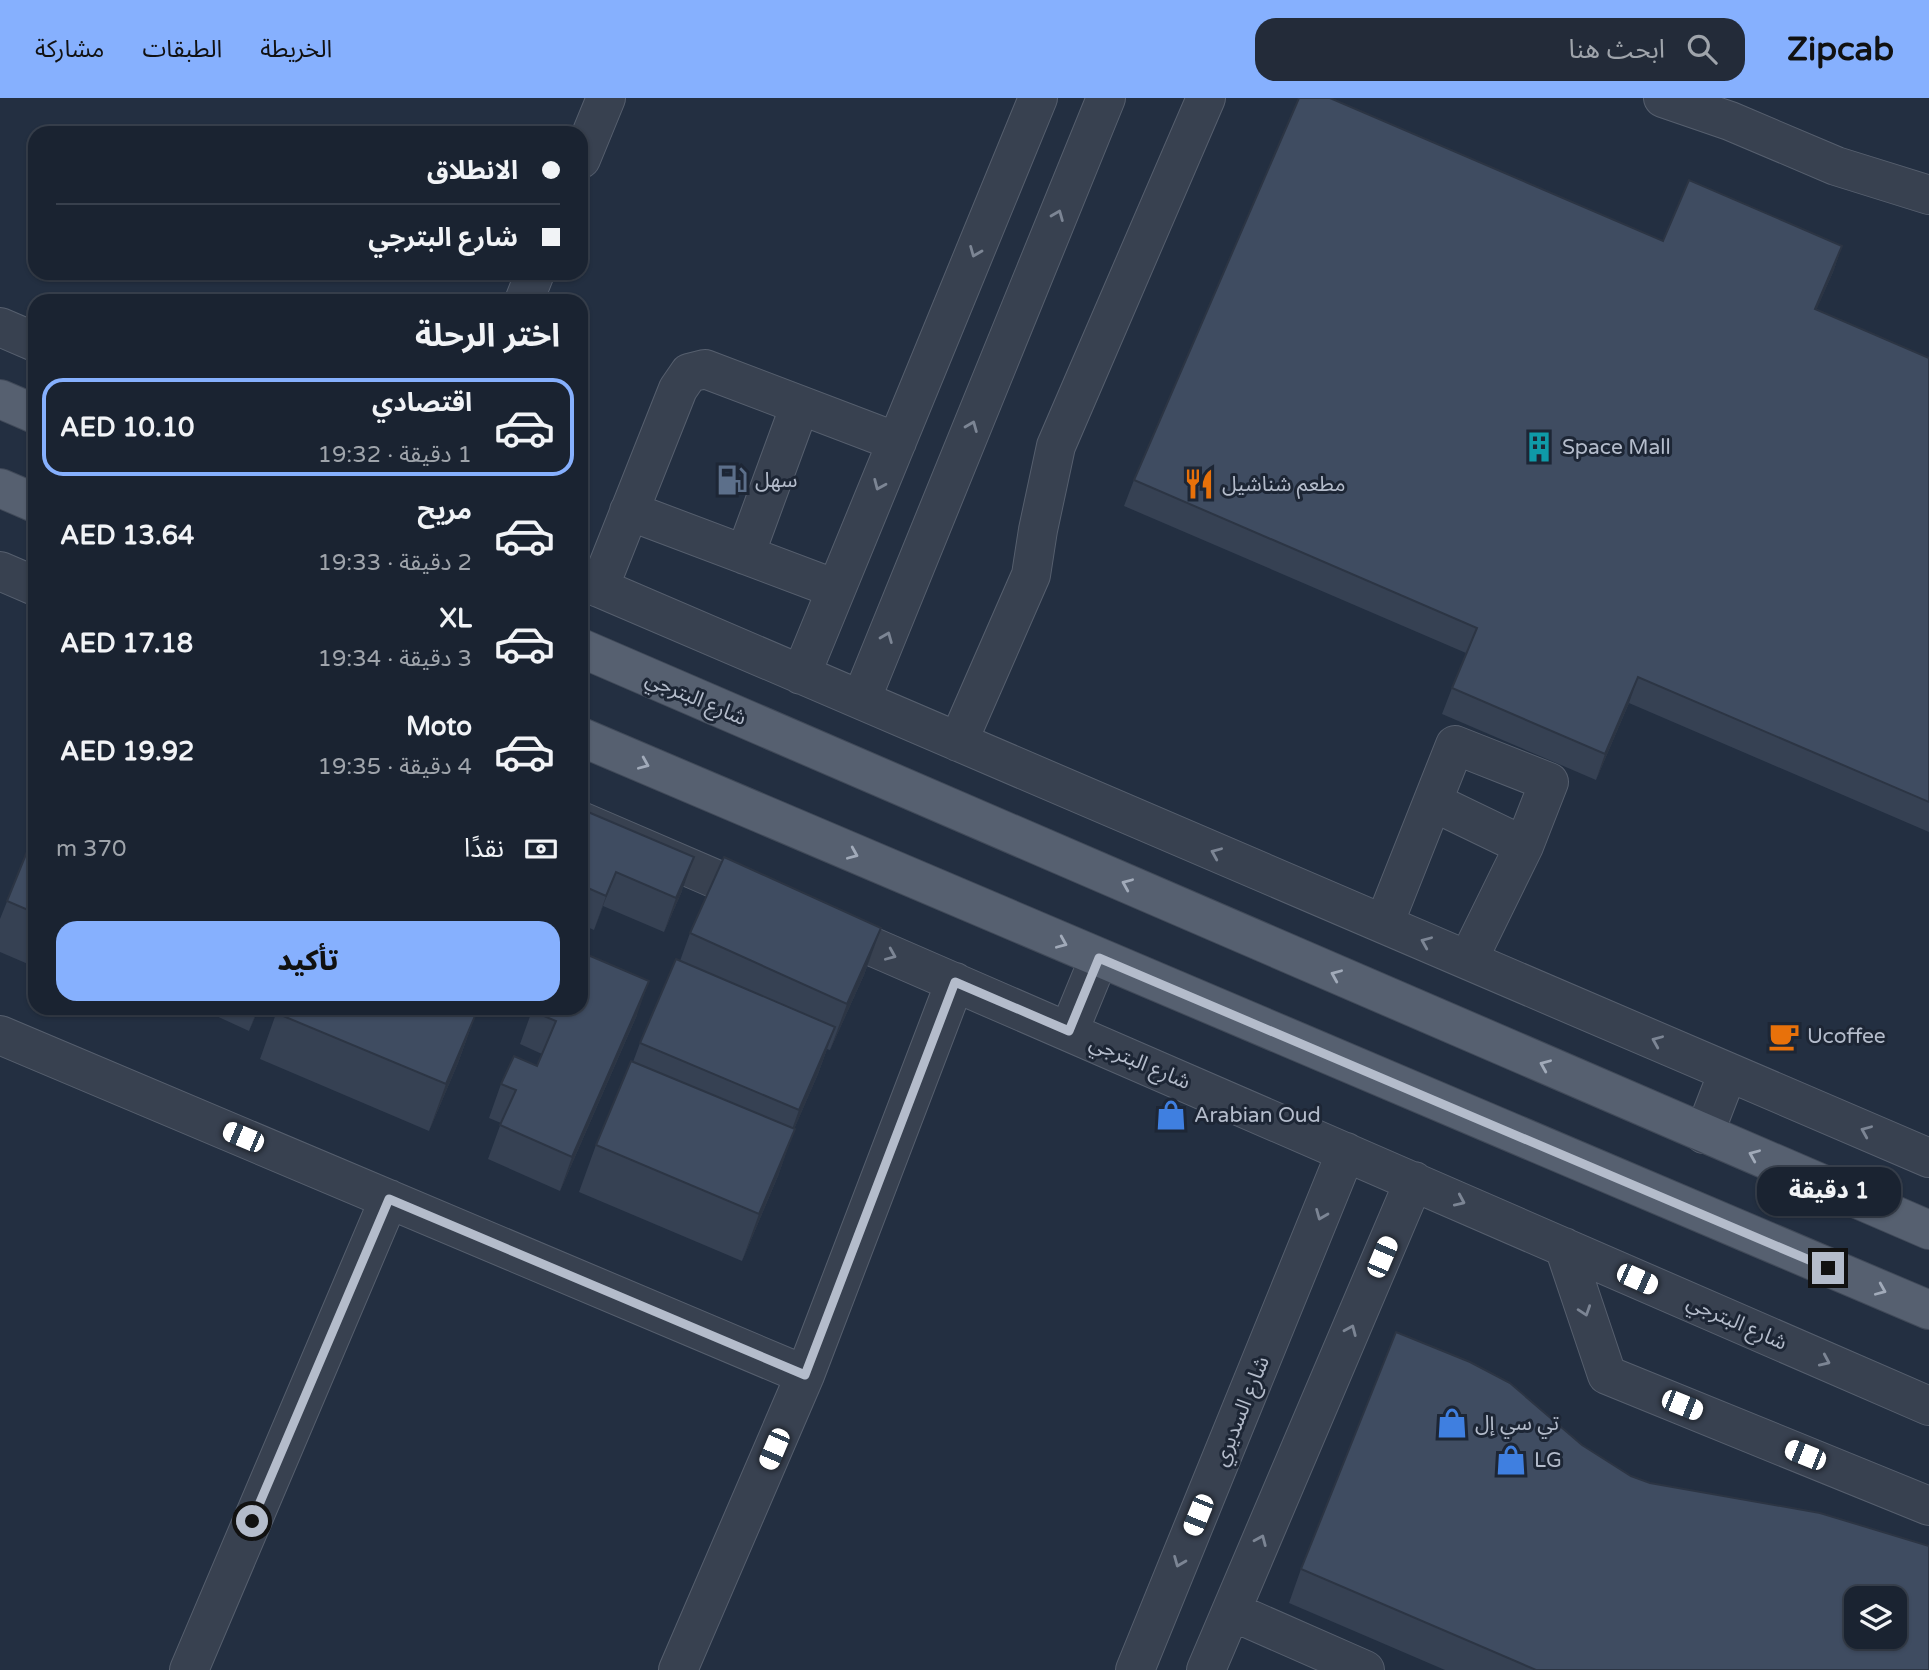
<!DOCTYPE html>
<html lang="ar">
<head>
<meta charset="utf-8">
<style>
	body { margin:0; font-family:"Varela Round","Noto Sans Arabic",sans-serif; background:#232b39; color:#f1f3f6; direction:rtl; height:100vh; display:flex; flex-direction:column; font-size:26px; white-space:nowrap }
	* { box-sizing:border-box; margin:0 }
	p { font-size:23px; color:#9fa4ab }
	.icon { flex:none; width:38px; height:38px; fill:none; stroke:currentColor; stroke-width:2; stroke-linecap:round; stroke-linejoin:round }
	.map { position:relative; flex:1; overflow:hidden; direction:ltr }
	.side { position:absolute; left:28px; top:196px; width:560px; height:721px; display:flex; flex-direction:column; background:#1a2331; border-radius:21px; box-shadow:0 2px 5px #0004,0 0 0 2px #38404d; direction:rtl }
	.side>* { flex:none }
	.top-card { position:absolute; left:28px; top:28px; width:560px; height:154px; border-radius:21px; box-shadow:0 2px 5px #0004,0 0 0 2px #38404d; direction:rtl; display:grid; align-content:center; height:154px; padding:0 28px; background:#1a2331 }
	.controls { position:absolute; left:1844px; top:1488px; display:grid; gap:14px }
	.controls a { display:grid; place-items:center; width:63px; height:63px; border-radius:14px; background:#1a2331; box-shadow:0 2px 5px #0004,0 0 0 2px #38404d; font-size:35px }
	.end { position:absolute; width:32px; height:32px; margin:-16px; border:9px solid #b4bccb; background:#111; box-shadow:0 0 0 4px #111 }
	.from { border-radius:50% }
	.bubble { position:absolute; height:49px; border-radius:21px; background:#1a2331; box-shadow:0 2px 5px #0004,0 0 0 2px #38404d; font-size:23px; font-weight:800; line-height:49px; text-align:center; direction:rtl }
	.car { position:absolute; width:21px; height:42px; margin:-21px -10px; border-radius:9px; box-shadow:0 0 5px 2px #0007; background:linear-gradient(#fff 24%,#345 0 40%,#fff 0 76%,#345 0 86%,#fff 0) }
	.top-card b { display:flex; align-items:center; gap:24px; height:66px; font-size:26px }
	.top-card b+b { border-top:2px solid #38404d }
	.top-card i { width:18px; height:18px; background:#f1f3f6 }
	ul { padding:0; list-style:none }
	li { display:flex; align-items:center; gap:21px; height:98px; margin:0 14px 10px; padding:0 14px; border:4px solid transparent; border-radius:21px }
	li div { flex:1 }
	li b { display:block; font-size:26px }
	li em { font-style:normal; font-weight:800 }
	li.current { border-color:#86b0fe }
	li>.icon { width:63px; height:63px; stroke-width:1.5 }
	h2 { padding:0 28px; font-size:32px; line-height:84px }
	.pay { display:flex; align-items:center; gap:18px; height:77px; padding:0 28px; font-size:26px }
	.pay p { margin-inline-start:auto }
	.button { display:flex; gap:14px; margin-top:auto; padding:14px 28px }
	.button a { flex:1; height:80px; border-radius:21px; background:#86b0fe; color:#111; font-size:28px; font-weight:800; line-height:80px; text-align:center }
	header { display:flex; align-items:center; gap:42px; box-sizing:border-box; height:98px; padding:0 35px; background:#86b0fe; color:#111 }
	header strong { font-size:33px }
	nav { display:flex; gap:38px; margin-inline-start:auto; font-size:24px }
	.search { width:490px; height:63px; background:#232b39; display:flex; align-items:center; gap:18px; box-sizing:border-box; padding:0 24px; border-radius:21px; color:#9fa4ab; font-size:26px }
	.map>svg:first-child { display:block }
</style>
</head>
<body>
<header>
<strong>Zipcab</strong>
<div class="search"><svg class="icon" aria-label="search" viewBox="0 0 24 24"><circle cx="10" cy="10" r="6"/><path d="M15 15l6 6"/></svg>ابحث هنا</div>
<nav><a>الخريطة</a><a>الطبقات</a><a>مشاركة</a></nav>
</header>
<div class="map">
<svg width="1929" height="1572" viewBox="0 0 1929 1572">
	<rect width="100%" height="100%" fill="#232f41"/>
	<g fill="none" stroke-linecap="round" stroke-linejoin="round">
		<g stroke="#565f6e" stroke-width="40">
			<path id="minor" d="M1663,0l67,23 106,45 93,29
				M581,61l25,-61
				M524,203l11,-28
				M0,229l35,15
				M629,413l207,78
				M745,457l55,-150
				M0,473l35,15
				M581,482l1348,578
				M599,490l79,-199 11,-16 16,-4 192,73
				M801,577l237,-577
				M861,602l245,-602
				M958,644l73,-167 7,-45 18,-84 150,-348
				M1433,704l91,44
				M581,723l181,78
				M1384,826l71,-179 94,37 -25,64 -56,114
				M827,829l1102,479
				M1069,933l30,-73
				M0,937l805,340
				M1704,1036l24,-62
				M1564,1149l43,128 322,131
				M1231,1513l134,59
				M189,1572l200,-471
				M678,1572l127,-295 150,-393
				M1135,1572l211,-518
				M1206,1572l208,-489"/>
		</g>
		<g stroke="#414a59" stroke-width="40">
			<path id="major" d="M0,301l35,15
				M0,390l35,15
				M581,550l1348,582
				M581,639l1348,573"/>
		</g>
		<use href="#minor" stroke="#384150" stroke-width="38"/>
		<use href="#major" stroke="#566070" stroke-width="38"/>
	</g>
	<path fill="#364153" d="M1663,143l179,5 -9,26 -17,38 113,48v474l-300,-129 -33,77 -154,-66 10,-26 14,-35 -342,-147 10,-26z
		M581,711l101,82 -18,41 -61,-26 -9,24 -13,-6z
		M35,734v135l-35,-15v-33z
		M881,830l-17,47 -34,75 -3,-1 -9,25 -24,55 -16,47 -36,85 -163,-69 17,-47 37,-83 7,-19 40,-82 10,-28z
		M215,910h44l-10,23 -37,-17z
		M278,910l197,8 -17,47 -29,68 -169,-72z
		M533,910l104,7 -77,176 -72,-32 13,-36 -12,-5 12,-34 36,-18 5,-12 -22,-10z
		M1582,1347l347,225h-484l-156,-67 12,-34z"/>
	<path fill="#2c3544" d="M1842,148l-9,26 -28,64 10,-27z
		M1638,579l-9,26 -33,77 9,-26z
		M694,759l-12,34 -18,41 12,-34z
		M616,774l-13,34 -9,24 12,-34z
		M881,830l-17,47 -34,75 17,-46z
		M649,883l-12,34 -77,176 12,-34z
		M258,910h1l-10,23z
		M475,918l-17,47 -29,68 17,-47z
		M835,929l-17,47 -36,83 17,-47z
		M795,1031l-17,47 -36,85 17,-47z"/>
	<path fill="#3f4c61" stroke="#2c3544" stroke-width="2" fill-rule="evenodd" d="M1299,0h31l333,143 26,-61 153,66 -27,63 114,49v444l-291,-125 -33,77 -153,-66 25,-60 -343,-148z
		M581,711l113,48 -18,41 -60,-26 -10,24 -25,-11v-14l6,-16 -6,-2z
		M35,734v81l-28,-12z
		M724,759l157,71 -34,76 -157,-71z
		M581,854l68,29 -77,176 -72,-32 16,-35 -15,-6 13,-28 23,10 19,-45 -24,-10 1,-3h48z
		M676,861l159,68 -36,83 -159,-67z
		M278,910h177l20,8 -29,68 -170,-71z
		M631,963l164,68 -36,85 -163,-69z
		M1396,1234l74,30 40,21 72,62 49,31 19,7 170,30 109,33v124h-393l-235,-101zM1857,1500h38v38h-38z"/>
	<defs><path id="oneway-chevron" d="M-2-3.5L2.5 0L-2 3.5" fill="none" stroke-width="1.6" stroke-linecap="round" stroke-linejoin="round" transform="scale(1.75)"/></defs>
	<g stroke="#7c8594">
		<use href="#oneway-chevron" transform="translate(1058 117) rotate(-68)"/>
		<use href="#oneway-chevron" transform="translate(975 154) rotate(112)"/>
		<use href="#oneway-chevron" transform="translate(972 328) rotate(-68)"/>
		<use href="#oneway-chevron" transform="translate(879 387) rotate(113)"/>
		<use href="#oneway-chevron" transform="translate(887 539) rotate(-68)"/>
		<use href="#oneway-chevron" transform="translate(1216 755) rotate(-157)"/>
		<use href="#oneway-chevron" transform="translate(1426 844) rotate(-157)"/>
		<use href="#oneway-chevron" transform="translate(891 857) rotate(23)"/>
		<use href="#oneway-chevron" transform="translate(1657 943) rotate(-157)"/>
		<use href="#oneway-chevron" transform="translate(1866 1033) rotate(-157)"/>
		<use href="#oneway-chevron" transform="translate(1460 1103) rotate(24)"/>
		<use href="#oneway-chevron" transform="translate(1321 1117) rotate(112)"/>
		<use href="#oneway-chevron" transform="translate(1585 1213) rotate(71)"/>
		<use href="#oneway-chevron" transform="translate(1351 1232) rotate(-67)"/>
		<use href="#oneway-chevron" transform="translate(1825 1263) rotate(24)"/>
		<use href="#oneway-chevron" transform="translate(1261 1442) rotate(-67)"/>
		<use href="#oneway-chevron" transform="translate(1179 1464) rotate(112)"/>
	</g>
	<g stroke="#a1aab9">
		<use href="#oneway-chevron" transform="translate(644 666) rotate(23)"/>
		<use href="#oneway-chevron" transform="translate(853 756) rotate(23)"/>
		<use href="#oneway-chevron" transform="translate(1127 786) rotate(-157)"/>
		<use href="#oneway-chevron" transform="translate(1062 845) rotate(23)"/>
		<use href="#oneway-chevron" transform="translate(1336 877) rotate(-157)"/>
		<use href="#oneway-chevron" transform="translate(1545 967) rotate(-157)"/>
		<use href="#oneway-chevron" transform="translate(1754 1057) rotate(-157)"/>
		<use href="#oneway-chevron" transform="translate(1881 1192) rotate(23)"/>
	</g>
	<g fill="none" stroke-linecap="round" stroke-linejoin="round">
		<path stroke="#b4bccb" stroke-width="9" d="M252,1423l137,-322 416,176 150,-393 114,49 30,-73 729,310"/>
	</g>
	<defs>
		<g id="building-bare" transform="scale(2.415)"><path d="M-4-6H4V6H1V3H-1V6H-4ZM-2.5-4.3h1.7v1.8h-1.7ZM.8-4.3h1.7v1.8H.8ZM-2.5-1h1.7V.8h-1.7ZM.8-1h1.7V.8H.8Z" fill="#0f9aa8" stroke="#1d2635" stroke-width="2.5" paint-order="stroke"/></g>
		<g id="fuel-bare" transform="scale(2.415)"><path d="M-5.5-6h7V0h2V4h1.3V-2.5L3-4.5l.8-.8L6-3V5H2.5V1h-1V6h-7ZM-4.2-4.7v3.2H.2V-4.7Z" fill="#5c6f8a" stroke="#1d2635" stroke-width="2.5" paint-order="stroke"/></g>
		<g id="restaurant-bare" transform="scale(2.415)"><path d="M-5-6h1v4h1v-4h1v4h1v-4h1v5L-1.5 .5V6h-2V.5L-5-1ZM5-6V6H3V1.5H1.5Q1.5-4 5-6Z" fill="#e8710a" stroke="#1d2635" stroke-width="2.5" paint-order="stroke"/></g>
		<g id="cafe-bare" transform="scale(2.415)"><path d="M-5.5-4.5H6V0H3Q3 3.5 0 3.5H-2.5Q-5.5 3.5-5.5 0ZM3-3.2v2h1.7v-2ZM-6 4.5H4V6H-6Z" fill="#e8710a" stroke="#1d2635" stroke-width="2.5" paint-order="stroke"/></g>
		<g id="shop-bare" transform="scale(2.415)"><path d="M-5-2.5h2.3a2.7 3.5 0 0 1 5.4 0H5L5.5 6h-11ZM-1.5-2.5h3a1.5 2.3 0 0 0-3 0Z" fill="#3f7fe0" stroke="#1d2635" stroke-width="2.5" paint-order="stroke"/></g>
	</defs>
	<g fill-rule="evenodd">
		<use href="#building-bare" x="1539" y="349"/>
		<use href="#fuel-bare" x="732" y="382"/>
		<use href="#restaurant-bare" x="1199" y="386"/>
		<use href="#cafe-bare" x="1784" y="938"/>
		<use href="#shop-bare" x="1171" y="1017"/>
		<use href="#shop-bare" x="1452" y="1325"/>
		<use href="#shop-bare" x="1511" y="1362"/>
	</g>
	<g text-anchor="middle" stroke-width="6" stroke-linejoin="round" paint-order="stroke">
		<g font-size="21" fill="#b4bccb" stroke="#1d2635" text-anchor="start">
			<text x="1562" y="356">Space Mall</text>
			<text x="755" y="389">سهل</text>
			<text x="1222" y="393">مطعم شناشيل</text>
			<text x="1807" y="945">Ucoffee</text>
			<text x="1194" y="1024">Arabian Oud</text>
			<text x="1475" y="1332">تي سي إل</text>
			<text x="1534" y="1369">LG</text>
		</g>
		<g font-size="21" fill="#b4bccb" stroke="#1d2635">
			<text transform="translate(696 600) rotate(23)" y="7">شارع البترجي</text>
			<text transform="translate(1140 964) rotate(23)" y="7">شارع البترجي</text>
			<text transform="translate(1737 1224) rotate(24)" y="7">شارع البترجي</text>
			<text transform="translate(1241 1313) rotate(-68)" y="7">شارع السديري</text>
		</g>
	</g>
</svg>
<div class="controls">
<a><svg class="icon" aria-label="layers" viewBox="0 0 24 24"><path d="M12 4l9 5-9 5-9-5zM3 14l9 5 9-5"/></svg></a>
</div>
<i class="end from" style="left:252px;top:1423px"></i>
<i class="end" style="left:1828px;top:1170px"></i>
<div class="bubble" style="left:1757px;top:1069px;width:144px">1 دقيقة</div>
<i class="car" style="left:243px;top:1039px;rotate:293deg"></i>
<i class="car" style="left:1382px;top:1159px;rotate:23deg"></i>
<i class="car" style="left:1637px;top:1181px;rotate:114deg"></i>
<i class="car" style="left:1682px;top:1307px;rotate:112deg"></i>
<i class="car" style="left:774px;top:1351px;rotate:203deg"></i>
<i class="car" style="left:1805px;top:1357px;rotate:292deg"></i>
<i class="car" style="left:1198px;top:1417px;rotate:202deg"></i>
<div class="top-card">
<b><i class="from"></i>الانطلاق</b>
<b><i></i>شارع البترجي</b>
</div>
<section class="side">
<h2>اختر الرحلة</h2>
<ul>
<li class="current"><svg class="icon" aria-label="car" viewBox="0 0 24 24"><path d="M5 17H2v-5l4-1 3-4h7l3 4 3 1v5h-3M9 17h6M6 11h13"/><circle cx="7" cy="17" r="2"/><circle cx="17" cy="17" r="2"/></svg><div><b>اقتصادي</b><p>1 دقيقة · 19:32</p></div><em>AED 10.10</em></li>
<li><svg class="icon" aria-label="car" viewBox="0 0 24 24"><path d="M5 17H2v-5l4-1 3-4h7l3 4 3 1v5h-3M9 17h6M6 11h13"/><circle cx="7" cy="17" r="2"/><circle cx="17" cy="17" r="2"/></svg><div><b>مريح</b><p>2 دقيقة · 19:33</p></div><em>AED 13.64</em></li>
<li><svg class="icon" aria-label="car" viewBox="0 0 24 24"><path d="M5 17H2v-5l4-1 3-4h7l3 4 3 1v5h-3M9 17h6M6 11h13"/><circle cx="7" cy="17" r="2"/><circle cx="17" cy="17" r="2"/></svg><div><b>XL</b><p>3 دقيقة · 19:34</p></div><em>AED 17.18</em></li>
<li><svg class="icon" aria-label="car" viewBox="0 0 24 24"><path d="M5 17H2v-5l4-1 3-4h7l3 4 3 1v5h-3M9 17h6M6 11h13"/><circle cx="7" cy="17" r="2"/><circle cx="17" cy="17" r="2"/></svg><div><b>Moto</b><p>4 دقيقة · 19:35</p></div><em>AED 19.92</em></li>
</ul>
<div class="pay"><svg class="icon" aria-label="cash" viewBox="0 0 24 24"><path d="M3 7h18v10H3z"/><circle cx="12" cy="12" r="2"/></svg>نقدًا<p>370 m</p></div>
<div class="button"><a>تأكيد</a></div>
</section>
</div>
</body>
</html>
